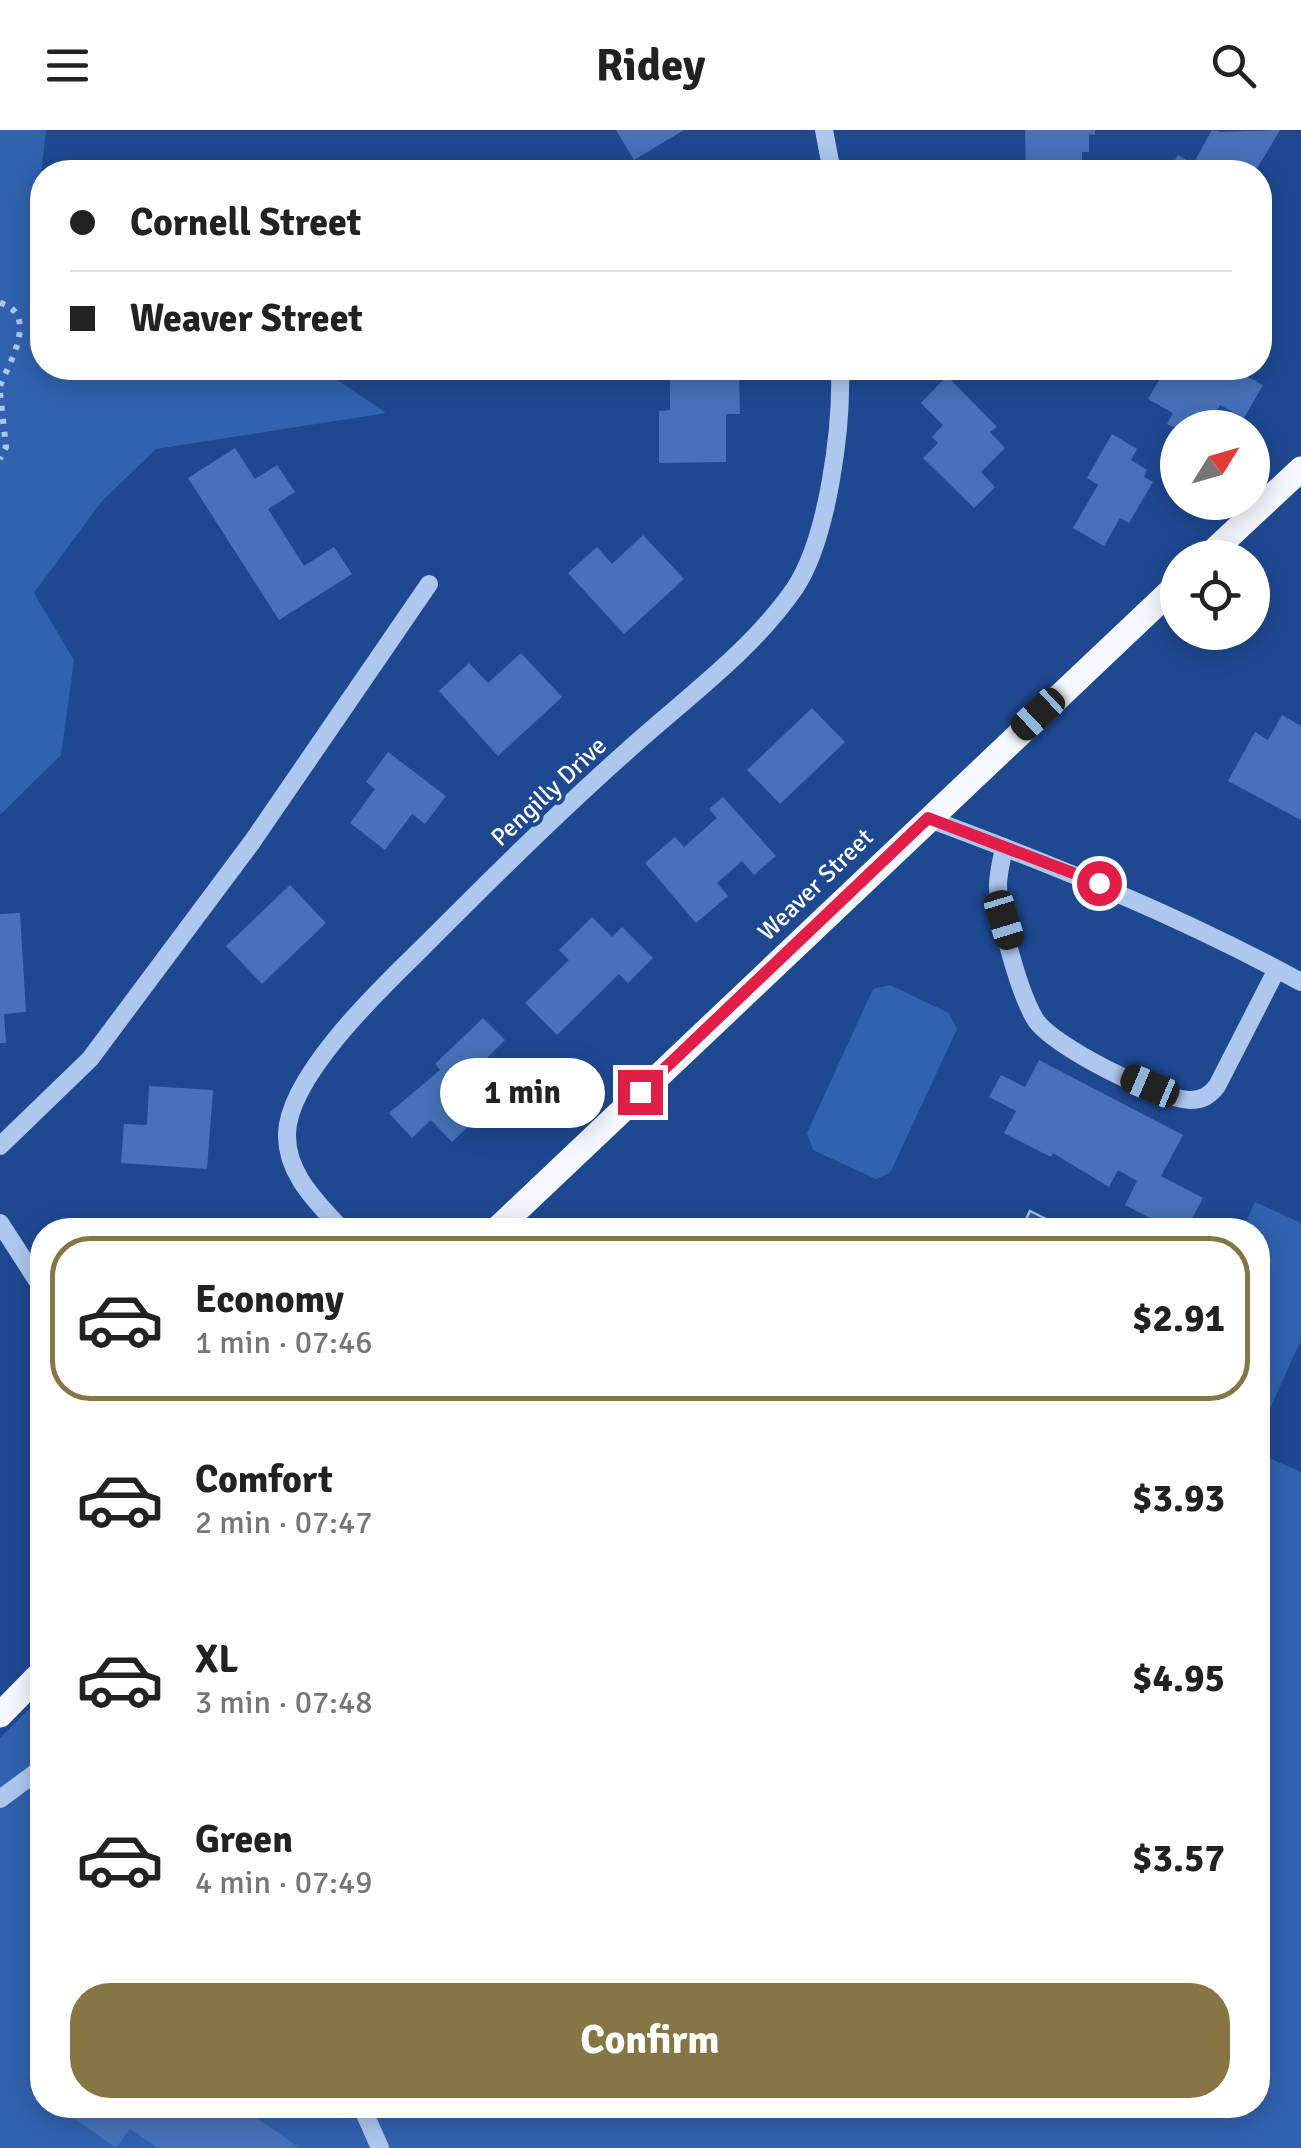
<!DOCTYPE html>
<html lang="en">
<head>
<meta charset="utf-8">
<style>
	body { margin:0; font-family:Signika,sans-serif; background:#f2f2f2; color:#222; height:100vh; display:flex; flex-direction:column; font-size:38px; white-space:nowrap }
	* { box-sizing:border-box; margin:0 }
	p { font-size:32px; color:#767676 }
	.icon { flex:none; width:55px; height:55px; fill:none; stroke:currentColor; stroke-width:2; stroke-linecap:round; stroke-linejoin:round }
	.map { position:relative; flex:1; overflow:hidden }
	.side { position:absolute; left:30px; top:1088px; width:1240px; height:900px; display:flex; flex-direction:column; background:#fff; border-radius:40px; box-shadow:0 5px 25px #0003 }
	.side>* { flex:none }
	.banner { position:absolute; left:30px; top:30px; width:1242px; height:220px; border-radius:40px; box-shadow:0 5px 25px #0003; display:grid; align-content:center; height:220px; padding:0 40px; background:#fff }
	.needle { width:65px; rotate:53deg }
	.tools { position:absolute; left:1160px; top:280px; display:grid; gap:20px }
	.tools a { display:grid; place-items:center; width:110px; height:110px; border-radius:50%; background:#fff; box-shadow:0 5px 25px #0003; font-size:50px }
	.end { position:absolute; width:45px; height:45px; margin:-22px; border:12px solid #e11d48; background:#fff; box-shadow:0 0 0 5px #fff }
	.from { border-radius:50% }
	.bubble { position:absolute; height:70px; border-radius:35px; background:#fff; box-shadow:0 5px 25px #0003; font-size:32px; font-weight:700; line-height:70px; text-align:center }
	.car { position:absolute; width:30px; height:60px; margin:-30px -15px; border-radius:12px; box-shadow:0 0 8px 2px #0007; background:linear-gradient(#222 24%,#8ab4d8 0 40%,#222 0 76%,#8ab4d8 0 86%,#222 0) }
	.banner b { display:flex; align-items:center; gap:35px; height:95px; font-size:38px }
	.banner b+b { border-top:2px solid #e0e0e0 }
	.banner i { width:25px; height:25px; background:#222 }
	ul { padding:18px 0 0; list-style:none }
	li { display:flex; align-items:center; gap:30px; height:165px; margin:0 20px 15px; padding:0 20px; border:5px solid transparent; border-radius:40px }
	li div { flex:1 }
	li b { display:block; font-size:38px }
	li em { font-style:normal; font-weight:700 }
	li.current { border-color:#857644 }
	li>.icon { width:90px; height:90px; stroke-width:1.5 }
	.button { display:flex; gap:20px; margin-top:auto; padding:20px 40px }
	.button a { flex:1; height:115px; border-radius:40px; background:#857644; color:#fff; font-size:40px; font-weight:700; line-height:115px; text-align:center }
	header { display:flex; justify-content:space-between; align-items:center; height:130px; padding:0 40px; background:#fff; font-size:45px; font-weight:700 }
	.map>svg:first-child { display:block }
</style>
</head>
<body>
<header><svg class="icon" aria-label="menu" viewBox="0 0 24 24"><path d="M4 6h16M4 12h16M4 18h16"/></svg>Ridey<svg class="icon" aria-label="search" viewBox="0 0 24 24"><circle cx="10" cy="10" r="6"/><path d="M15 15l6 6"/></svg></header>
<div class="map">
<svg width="1301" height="2018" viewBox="0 0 1301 2018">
	<rect width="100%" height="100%" fill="#1e4991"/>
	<path fill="#3162af" d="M0,0h46l-6,53 2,185h278l66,45 -230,36 -54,52 -68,92 40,67 -13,95 -61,60z
		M890,855l59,28 8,16 -67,144 -14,6 -63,-29 -6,-17 66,-144z
		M1255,1072l46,21v117l-38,84 -5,-2v-192h-16z
		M1258,1323l43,19v676h-1301v-410l42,-42v409h1216z"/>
	<path fill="#39588c" stroke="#a1c1ef" stroke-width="2.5" d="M1030,1081l28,14 -2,5h-35z"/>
	<path fill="#4672b9" d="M616,0h68l-50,30z
		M1025,0h70v5l-6,-1v18h-7v15h-14v5h-42z
		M1212,0l9,2 59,-2 -25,42h-87l10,-17 15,9z
		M1166,238h65l32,17 -19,33 -24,-13 -13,23 -29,1 -11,-5 6,-11 -25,-14z
		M739,240l1,44h-14v48l-67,1v-52l11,-1v-39z
		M947,246l50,51 -7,5 15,16 -24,24 14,15 -21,21 -51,-50 15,-15 -6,-6 11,-12 -22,-22z
		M1112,304l25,15 -6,11 16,10 -3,7 9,5 -24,41 -9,-5 -16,28 -31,-18 25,-43 -11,-7z
		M235,318l20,31 22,-14 18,27 -27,17 36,57 30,-19 18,27 -73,46 -91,-142z
		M643,405l41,44 -60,55 -56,-61 29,-26 15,17z
		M521,523l41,44 -64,59 -59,-65 30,-28 19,20z
		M812,578l33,34 -65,62 -33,-34z
		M1282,585l19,11v94l-73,-39 27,-49 13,8z
		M388,622l58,44 -21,28 -13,-10 -27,36 -35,-27 25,-34 -9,-7z
		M723,667l53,59 -22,19 -12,-14 -25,22 11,13 -32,27 -51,-60 30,-26 9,10 33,-29 -8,-9z
		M290,755l36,38 -64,61 -36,-38z
		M20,783l6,99 -22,2 2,29h-6v-129z
		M592,787l20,20 10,-10 31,31 -25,25 -9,-9 -62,61 -32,-32 44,-43 -10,-10z
		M483,888l22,22 -22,22 25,26 -56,54 -21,-22 -19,18 -23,-25 51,-43 -5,-6z
		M1039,930l144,75 -22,41 42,22 -17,32h-13l-48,-25 12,-24 -19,-11 -9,17 -56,-34 -2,4 -47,-24 12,-22 -27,-14 12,-22 24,12z
		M149,956l64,4 -6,79 -86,-6 3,-39 23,1z
		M61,1975h183l-2,3 58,40h-142l-28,-19 -14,19 -57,-40z"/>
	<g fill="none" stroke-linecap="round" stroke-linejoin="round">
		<path stroke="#aec7ee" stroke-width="6" stroke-dasharray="5 8" stroke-linecap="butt" d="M0,173c40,11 9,60 0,83
			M0,263l6,54 -6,12"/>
		<path stroke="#aec7ee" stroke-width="18" d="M824,0l8,42
			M927,688c129,48 253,98 374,164
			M1004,717c-2,12 -6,26 -6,38 0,32 21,107 37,134 16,27 125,81 156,81 12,0 19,-5 26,-14l60,-117
			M0,1016l90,-87 162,-217 177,-258
			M0,1093l42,65
			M342,1100c-25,-28 -56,-56 -55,-96 1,-57 92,-144 131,-182 68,-68 136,-136 208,-200 57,-52 125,-100 169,-164 33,-50 47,-160 45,-220
			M0,1669l42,-31
			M361,1975l19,43"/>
		<path stroke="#f5f8ff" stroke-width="25" d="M1206,428l95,-89
			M496,1100l682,-646
			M0,1585l42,-43"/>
	</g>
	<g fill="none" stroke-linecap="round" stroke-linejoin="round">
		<path stroke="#e11d48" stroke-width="12" d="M640,962l288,-274 171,65"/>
	</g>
	<g text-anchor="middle" stroke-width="8" stroke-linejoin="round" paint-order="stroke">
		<g font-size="25" fill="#fff" stroke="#1e4991">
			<text transform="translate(548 661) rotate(-43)" y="9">Pengilly Drive</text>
			<text transform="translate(815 754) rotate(-44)" y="9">Weaver Street</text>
		</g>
	</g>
</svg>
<div class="tools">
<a><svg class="needle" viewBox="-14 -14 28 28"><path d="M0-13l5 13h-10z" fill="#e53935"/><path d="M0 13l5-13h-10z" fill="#767676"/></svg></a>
<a><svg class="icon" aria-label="locate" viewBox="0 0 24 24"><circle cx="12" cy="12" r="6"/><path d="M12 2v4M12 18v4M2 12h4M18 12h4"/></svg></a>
</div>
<i class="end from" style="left:1099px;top:753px"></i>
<i class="end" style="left:640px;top:962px"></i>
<div class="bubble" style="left:440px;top:928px;width:165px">1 min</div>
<i class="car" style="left:1038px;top:584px;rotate:227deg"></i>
<i class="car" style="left:1004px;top:790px;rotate:163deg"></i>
<i class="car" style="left:1150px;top:956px;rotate:293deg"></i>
<div class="banner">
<b><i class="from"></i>Cornell Street</b>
<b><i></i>Weaver Street</b>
</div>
<section class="side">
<ul>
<li class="current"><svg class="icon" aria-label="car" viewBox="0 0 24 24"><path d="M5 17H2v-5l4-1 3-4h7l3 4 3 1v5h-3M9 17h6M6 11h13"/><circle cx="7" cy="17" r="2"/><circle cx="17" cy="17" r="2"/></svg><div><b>Economy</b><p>1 min · 07:46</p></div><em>$2.91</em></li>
<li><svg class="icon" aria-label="car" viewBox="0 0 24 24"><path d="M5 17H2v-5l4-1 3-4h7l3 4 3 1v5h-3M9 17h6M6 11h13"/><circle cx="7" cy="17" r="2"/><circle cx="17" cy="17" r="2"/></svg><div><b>Comfort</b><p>2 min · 07:47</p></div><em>$3.93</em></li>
<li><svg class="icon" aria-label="car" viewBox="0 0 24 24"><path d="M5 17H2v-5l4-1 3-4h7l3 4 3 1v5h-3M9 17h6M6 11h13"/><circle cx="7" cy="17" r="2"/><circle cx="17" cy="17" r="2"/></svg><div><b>XL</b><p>3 min · 07:48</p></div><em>$4.95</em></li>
<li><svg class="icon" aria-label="car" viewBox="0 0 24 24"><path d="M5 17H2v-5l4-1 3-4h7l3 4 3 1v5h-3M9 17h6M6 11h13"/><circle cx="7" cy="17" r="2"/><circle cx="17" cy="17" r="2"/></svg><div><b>Green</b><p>4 min · 07:49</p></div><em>$3.57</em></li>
</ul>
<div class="button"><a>Confirm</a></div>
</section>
</div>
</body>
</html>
